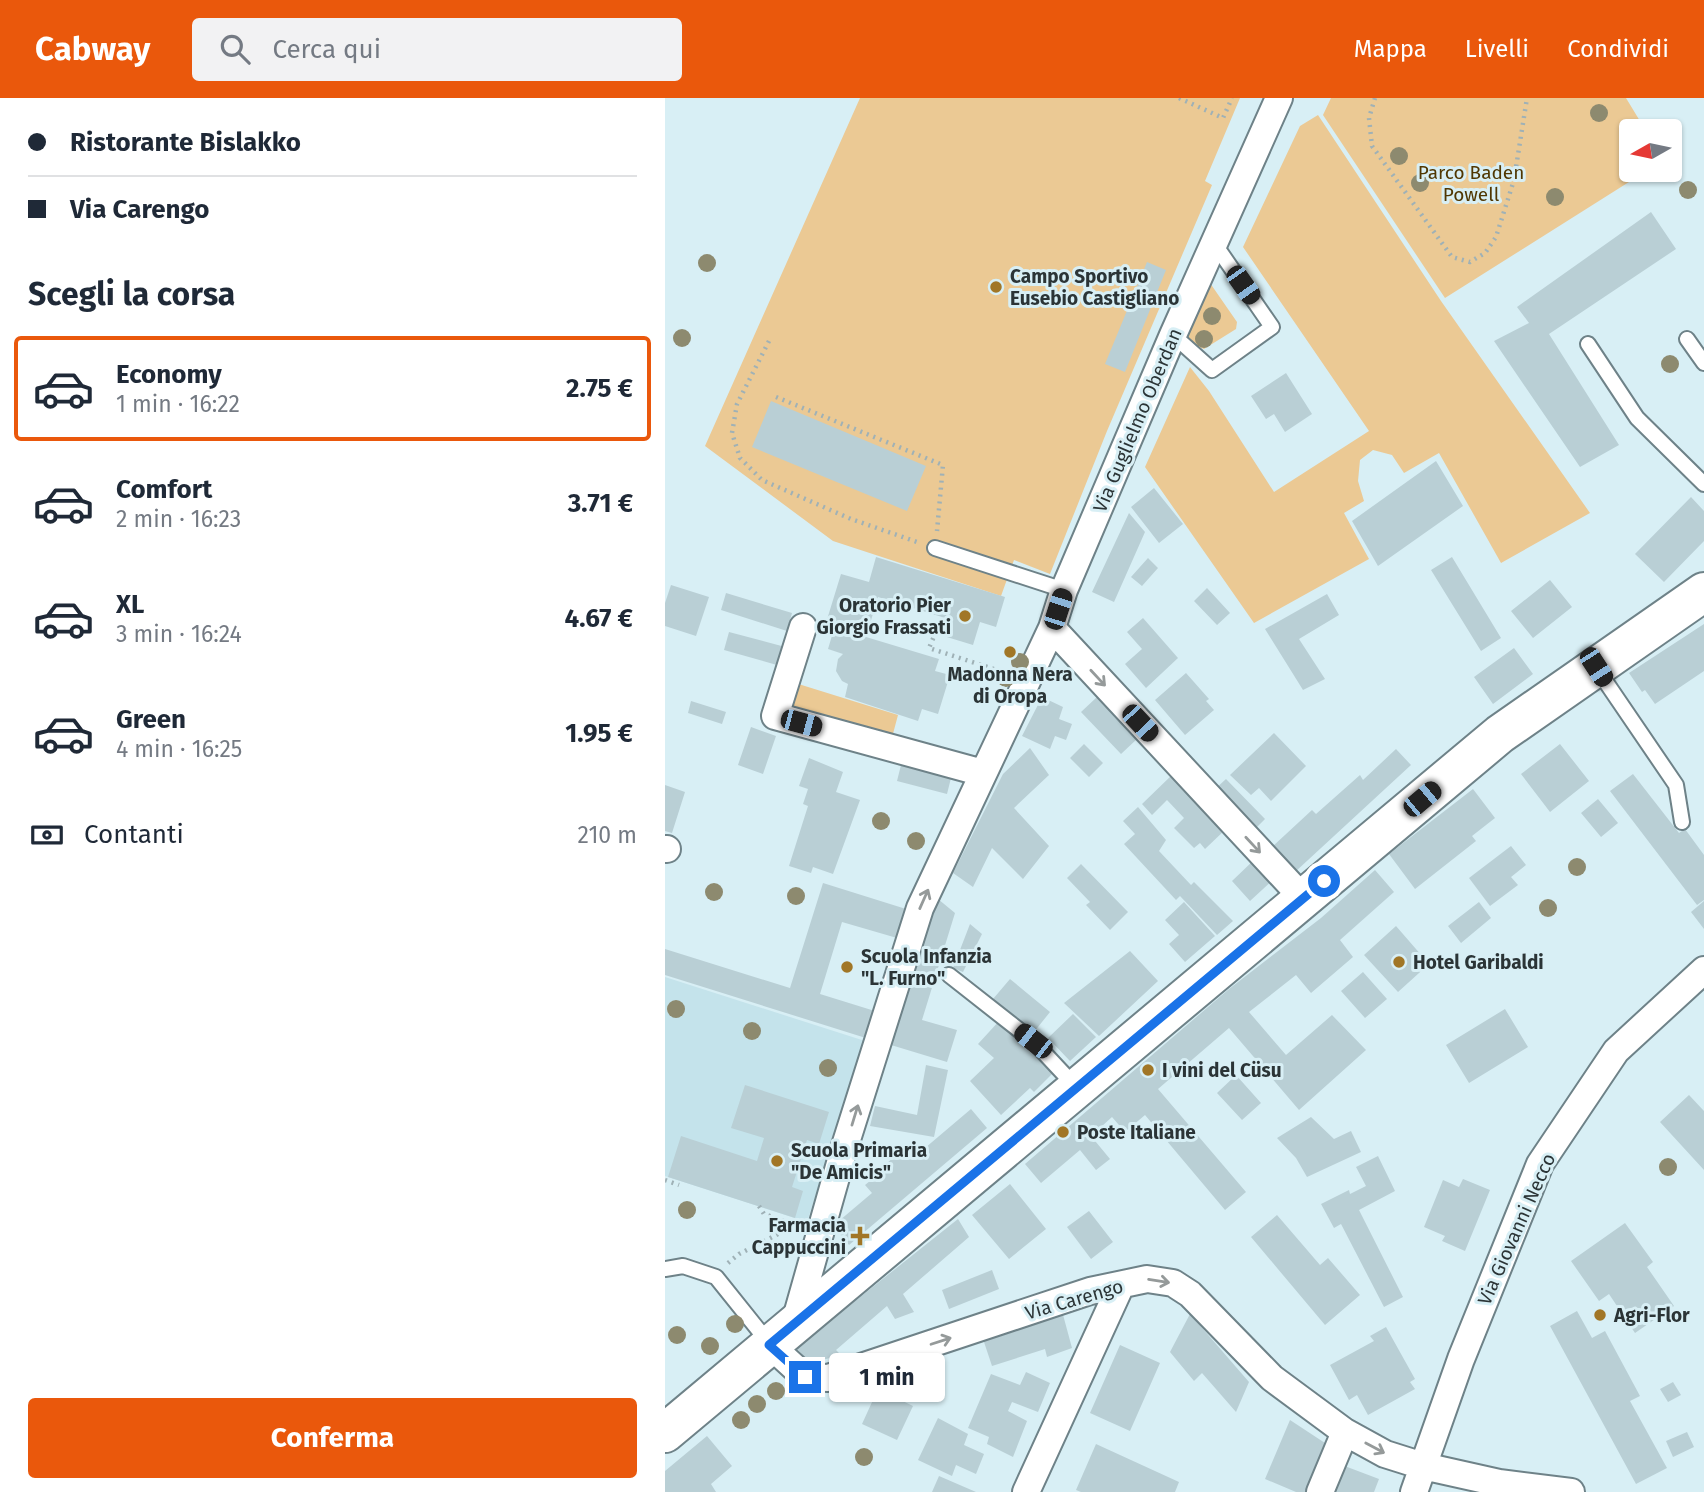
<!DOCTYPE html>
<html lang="it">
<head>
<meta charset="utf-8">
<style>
	body { margin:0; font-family:"Fira Sans",sans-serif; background:#f2f2f3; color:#1f2937; height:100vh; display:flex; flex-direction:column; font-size:26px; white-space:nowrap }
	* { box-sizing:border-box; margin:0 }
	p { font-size:23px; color:#747a83 }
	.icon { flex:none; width:38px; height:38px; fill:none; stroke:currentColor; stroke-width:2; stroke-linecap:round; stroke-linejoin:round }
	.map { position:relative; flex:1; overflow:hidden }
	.side { display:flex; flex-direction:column; background:#fff; width:665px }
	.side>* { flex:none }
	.hud { display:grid; align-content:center; height:154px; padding:0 28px; background:#fff }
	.needle { width:46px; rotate:261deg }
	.buttons { position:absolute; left:954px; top:21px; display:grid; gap:14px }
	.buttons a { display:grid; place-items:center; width:63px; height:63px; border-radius:7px; background:#fff; box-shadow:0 2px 5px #0004; font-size:35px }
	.end { position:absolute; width:32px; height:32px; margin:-16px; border:9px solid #1a73e8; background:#fff; box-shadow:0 0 0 4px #fff }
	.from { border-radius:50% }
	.bubble { position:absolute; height:49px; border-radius:7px; background:#fff; box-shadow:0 2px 5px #0004; font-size:23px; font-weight:700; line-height:49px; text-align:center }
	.car { position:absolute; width:21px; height:42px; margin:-21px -10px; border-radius:9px; box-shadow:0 0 5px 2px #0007; background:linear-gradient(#222 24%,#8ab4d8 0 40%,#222 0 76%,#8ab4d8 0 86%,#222 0) }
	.hud b { display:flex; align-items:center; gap:24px; height:66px; font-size:26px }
	.hud b+b { border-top:2px solid #e0e1e3 }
	.hud i { width:18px; height:18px; background:#1f2937 }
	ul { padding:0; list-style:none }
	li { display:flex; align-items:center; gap:21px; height:105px; margin:0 14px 10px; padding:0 14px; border:4px solid transparent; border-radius:7px }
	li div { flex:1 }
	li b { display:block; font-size:26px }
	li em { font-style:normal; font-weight:700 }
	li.active { border-color:#ea580c }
	li>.icon { width:63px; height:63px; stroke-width:1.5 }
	h2 { padding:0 28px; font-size:32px; line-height:84px }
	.pay { display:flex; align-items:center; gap:18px; height:77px; padding:0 28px; font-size:26px }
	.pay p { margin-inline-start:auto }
	.button { display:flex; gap:14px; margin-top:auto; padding:14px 28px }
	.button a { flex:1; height:80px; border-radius:7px; background:#ea580c; color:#fff; font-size:28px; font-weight:700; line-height:80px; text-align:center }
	header { display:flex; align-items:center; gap:42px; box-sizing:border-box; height:98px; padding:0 35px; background:#ea580c; color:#fff }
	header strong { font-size:33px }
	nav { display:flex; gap:38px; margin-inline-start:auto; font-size:24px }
	.search { width:490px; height:63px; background:#f2f2f3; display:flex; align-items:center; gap:18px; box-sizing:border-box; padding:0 24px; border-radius:7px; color:#747a83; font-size:26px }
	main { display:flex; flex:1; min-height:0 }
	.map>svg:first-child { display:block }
</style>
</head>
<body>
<header>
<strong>Cabway</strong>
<div class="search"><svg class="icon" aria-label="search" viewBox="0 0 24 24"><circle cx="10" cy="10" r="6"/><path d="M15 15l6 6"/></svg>Cerca qui</div>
<nav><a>Mappa</a><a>Livelli</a><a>Condividi</a></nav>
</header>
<main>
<section class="side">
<div class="hud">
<b><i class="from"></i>Ristorante Bislakko</b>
<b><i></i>Via Carengo</b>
</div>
<h2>Scegli la corsa</h2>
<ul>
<li class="active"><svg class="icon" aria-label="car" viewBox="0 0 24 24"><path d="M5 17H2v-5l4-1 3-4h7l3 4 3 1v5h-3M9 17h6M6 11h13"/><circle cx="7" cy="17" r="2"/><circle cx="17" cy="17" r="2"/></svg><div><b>Economy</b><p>1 min · 16:22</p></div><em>2.75 €</em></li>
<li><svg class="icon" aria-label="car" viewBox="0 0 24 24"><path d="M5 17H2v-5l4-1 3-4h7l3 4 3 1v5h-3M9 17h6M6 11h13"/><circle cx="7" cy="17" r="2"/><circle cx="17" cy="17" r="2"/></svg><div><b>Comfort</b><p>2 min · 16:23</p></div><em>3.71 €</em></li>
<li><svg class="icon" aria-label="car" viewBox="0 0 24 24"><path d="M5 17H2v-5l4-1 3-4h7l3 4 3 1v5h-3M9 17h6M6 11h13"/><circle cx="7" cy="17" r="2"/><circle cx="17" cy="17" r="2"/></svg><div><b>XL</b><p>3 min · 16:24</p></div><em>4.67 €</em></li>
<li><svg class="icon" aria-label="car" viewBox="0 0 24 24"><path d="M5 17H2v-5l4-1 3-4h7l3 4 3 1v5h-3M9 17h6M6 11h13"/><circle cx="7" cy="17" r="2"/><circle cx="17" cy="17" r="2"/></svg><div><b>Green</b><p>4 min · 16:25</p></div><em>1.95 €</em></li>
</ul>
<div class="pay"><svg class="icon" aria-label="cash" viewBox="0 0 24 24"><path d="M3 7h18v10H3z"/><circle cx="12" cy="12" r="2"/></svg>Contanti<p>210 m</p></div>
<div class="button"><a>Conferma</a></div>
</section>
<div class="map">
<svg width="1039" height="1394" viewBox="0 0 1039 1394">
	<rect width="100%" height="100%" fill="#d8eff5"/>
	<path fill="#c4e3eb" d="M0,879l200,64 -58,181 -142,-46z"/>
	<path fill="#ebc994" d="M195,0h380l-35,83 7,4 -105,246 -57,143 -36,-14 -13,36 -168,-55 -128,-95z
		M666,0h295l20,33h-15v39h17l-203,128 -122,-183z
		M653,17l123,186 149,212 -89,50 -62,-110 -35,20 -12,-18 -19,-5 -13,10 -2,21 6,20 -20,12 25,46 -115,64 -109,-156 45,-100 19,24 65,101 95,-61 -126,-184 57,-121z
		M545,185l27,39 -1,7 -32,20 -18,-7z
		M127,584l106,33 -8,30 -102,-27z"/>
	<path fill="#b9cfd5" d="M986,114l25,37 -127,85 70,111 -39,22 -86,-126 35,-18 -12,-16z
		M482,164l19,8 -41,102 -20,-8z
		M621,275l26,41 -27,18 -11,-18 -8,5 -15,-23z
		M106,303l155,65 -19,45 -155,-64z
		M771,363l27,45 -85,60 -26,-45z
		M489,390l29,36 -24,19 -28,-36z
		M1026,399l13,14v30l-40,41 -29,-28z
		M464,415l16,19 -31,70 -22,-10z
		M211,459l129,40 -9,30 -16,-5 -7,23 -36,-11 5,-17 -64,-20 -12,40 73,22 -4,12 15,4 -12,39 -16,-5 -4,12 -73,-24 3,-13 -6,-3 -6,-10 2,-12 5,-5 -15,-5 6,-20 -9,-3 16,-52 28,8z
		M787,459l49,81 -20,13 -50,-81z
		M483,460l10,10 -16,18 -11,-9z
		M885,482l22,27 -39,31 -22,-27z
		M6,487l38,12 -13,39 -31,-10v-23z
		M542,490l23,25 -13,12 -23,-24z
		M61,495l66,20 -5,18 -66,-21z
		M662,496l12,21 -40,24 26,40 -22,11 -38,-61z
		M478,520l35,40 -32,30 -21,-24 17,-15 -15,-17z
		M1039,526v47l-49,33 -10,-14 -3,2 -13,-19z
		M64,534l60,16 -5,19 -60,-17z
		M849,550l19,26 -40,30 -19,-27z
		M521,575l23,26 -3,2 8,9 -29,25 -30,-35z
		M377,599l21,10 -4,12 13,5 -6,16 -11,-4 -5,13 -28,-13z
		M432,599l40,42 -16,15 -40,-42z
		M26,603l35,11 -4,12 -34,-11z
		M86,629l25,9 -13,38 -25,-9z
		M609,635l32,33 -35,35 -12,-13 -8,7 -21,-20z
		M419,646l19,19 -14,14 -19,-19z
		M895,646l29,37 -39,31 -29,-38z
		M365,650l19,27 -35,33 35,38 -26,33 -31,-31 -19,39 -20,-14 50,-99z
		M731,651l15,16 -116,107 -23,-25 40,-37 4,4 44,-39 3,5z
		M144,660l34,14 -7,20 24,8 -27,74 -20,-7 -2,6 -22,-7 19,-60 -5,-2 5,-15 -9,-3z
		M237,663l50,13 -5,20 -50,-13z
		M508,676l53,55 -21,20 -5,-6 -6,5 -20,-20 10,-10 -17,-18 -15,15 -10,-11z
		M968,676l46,59 6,-4 19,26v45l-7,5 -87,-114z
		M561,681l39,40 -12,12 -40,-40z
		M0,687l20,7 -13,41 -7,-2z
		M808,691l22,29 -23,18 4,5 -61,48 -26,-35z
		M933,701l20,24 -17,14 -20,-24z
		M473,709l28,33 -7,11 32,34 3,-3 39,39 -16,14 -37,-39 -4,4 -52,-56 11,-10 -12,-13z
		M846,748l15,19 -15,12 7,8 -28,21 -21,-28z
		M590,761l19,20 -24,22 -18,-20z
		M416,766l47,48 -18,18 -24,-25 4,-3 -23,-24z
		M710,772l19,22 -54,48 13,17 -42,36 -15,-18 -47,37 37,43 46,-40 34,35 -67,60 -70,-82 -71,61 88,103 -21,18 -80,-95 -20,17 -13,-15 -21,19 19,23 -14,11 -16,-20 -39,33 -16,-19 204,-175 92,-71z
		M158,785l83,26 -9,29 -55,-16 -22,72 58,18 -9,27 -204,-64v-26l125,39z
		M273,801l17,14 -33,107 35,10 -10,32 -56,-17 37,-125z
		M1039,803v28l-13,-17z
		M519,804l31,34 -30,26 -16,-18 10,-9 -14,-15z
		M814,804l12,16 -30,25 -13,-17z
		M305,826l12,10 -19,38 -10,-4z
		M731,828l33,38 -31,28 -34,-37z
		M465,853l28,30 -59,55 -35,-33z
		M698,874l24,27 -22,19 -24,-27z
		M345,881l40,33 -16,20 -41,-33z
		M840,911l23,38 -59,36 -23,-38z
		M408,916l23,23 -26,24 -22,-23z
		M335,922l54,52 -20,20 -4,-4 -29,27 -31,-34 24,-23 -16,-14z
		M261,967l22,5 -14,67 -64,-11 5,-20 42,9z
		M571,977l25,28 -19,17 -25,-27z
		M80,987l84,27 -10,32 -12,-4 -6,19 -9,28 11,4 -8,27 -127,-41 13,-41 76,25 7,-23 -33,-10z
		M1024,997l15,16v59l-44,-48z
		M306,1011l16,19 -138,117 -16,-19 39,-33 -7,-8 22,-18 -2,-2 23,-21 17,4z
		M646,1019l23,22 17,-8 10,21 -54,25 -11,-19 -19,-20z
		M713,1058l17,35 -36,19 44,87 -19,10 -43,-83 -7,4 -13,-24 28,-14 1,4 16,-8 -10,-19z
		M798,1081l27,11 -25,61 -23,-10 3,-5 -21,-9 19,-47 16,7z
		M345,1086l36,45 -37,30 -37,-44z
		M424,1113l24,31 -22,17 -24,-32z
		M612,1117l43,50 8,-7 32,37 -35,30 -74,-88z
		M293,1121l11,18 -66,57 11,18 -19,7 -8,-13 -51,44 5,5 -30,8 -15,-15z
		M960,1125l28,39 -6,5 27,39 -39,27 -26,-39 -10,7 -28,-40z
		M327,1172l7,19 -50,20 -7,-19z
		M397,1213l10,37 -25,9 -2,-8 -53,17 -9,-27z
		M912,1213l15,27 13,-7 35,65 -10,5 37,67 -31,16 -86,-158z
		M525,1216l59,68 -13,30 -34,-39 -8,8 -24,-29z
		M721,1229l29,52 -5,3 5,7 -47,26 -11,-20 -8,5 -19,-35 44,-24 -4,-5z
		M455,1247l40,18 -30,68 -40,-18z
		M361,1274l24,11 -12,29 -26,-10 -4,9 19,10 -14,36 -26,-13 2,-7 -21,-9 23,-54 29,11z
		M1008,1284l8,13 -13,7 -8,-13z
		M213,1291l35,17 -16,34 -35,-16z
		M273,1320l30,16 -4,11 20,9 -8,20 -20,-9 -4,11 -34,-16z
		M625,1322l38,25 -19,47h-13l-31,-13z
		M1022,1334l7,15 -21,10 -7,-16z
		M42,1338l25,30 -21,18 5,8h-51v-21z
		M431,1346l83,38 -4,10h-94l-5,-2z
		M677,1367l37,14 -5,13h-43z
		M274,1378l37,16h-44z"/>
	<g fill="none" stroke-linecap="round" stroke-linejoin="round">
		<g stroke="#6e8288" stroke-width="18">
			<path id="lane" d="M508,237l39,35 60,-43 -58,-84
				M1022,241l17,24
				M923,246l49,74 67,66
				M270,450l129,42
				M932,571l79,116 6,37
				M284,877l84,66 43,46
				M0,1171l18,-3 33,11 53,66"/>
		</g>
		<g stroke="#6e8288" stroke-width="30">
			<path id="street" d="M138,529l-28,89 208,57
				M387,530l251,270
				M0,751h2
				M130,1224l49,-173 76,-241 132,-280 12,-38 109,-255 106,-237
				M104,1246l36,33 23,1 262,-87 57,-12 26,4 17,11 82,84 73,54 40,22 38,12 76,17 72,9
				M361,1394l95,-207
				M655,1394l25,-60
				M749,1394l47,-133 79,-195 76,-113 88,-81"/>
		</g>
		<g stroke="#6e8288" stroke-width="42">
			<path id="secondary" d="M0,1335l835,-699 204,-142"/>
		</g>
		<path stroke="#9fb1b6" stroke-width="4.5" stroke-dasharray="2 5" stroke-linecap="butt" d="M514,0l44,20 9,-20
			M710,0l-6,20 3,28 80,111 18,5 15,-9 11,-16 18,-57 13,-82
			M104,243l-32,63 -5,29 8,25 22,22 89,39 69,24
			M111,299l167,68 -6,66
			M282,508l-18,42 77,25
			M0,1082l14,5
			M94,1108l5,8 29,10
			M63,1165l11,-9 47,-24 5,-6"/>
		<use href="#lane" stroke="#fff" stroke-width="14"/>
		<use href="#street" stroke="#fff" stroke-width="26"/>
		<use href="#secondary" stroke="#fff" stroke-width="38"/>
	</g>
	<g fill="#8d8a6f">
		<circle cx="934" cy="15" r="9"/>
		<circle cx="734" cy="58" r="9"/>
		<circle cx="755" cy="85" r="9"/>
		<circle cx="1023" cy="92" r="9"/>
		<circle cx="890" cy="99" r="9"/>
		<circle cx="42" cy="165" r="9"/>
		<circle cx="547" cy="218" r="9"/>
		<circle cx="17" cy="240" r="9"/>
		<circle cx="539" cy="241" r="9"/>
		<circle cx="1005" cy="266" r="9"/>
		<circle cx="355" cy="564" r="9"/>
		<circle cx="341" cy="580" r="9"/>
		<circle cx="216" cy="723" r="9"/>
		<circle cx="251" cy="743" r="9"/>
		<circle cx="912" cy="769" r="9"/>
		<circle cx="49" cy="794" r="9"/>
		<circle cx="131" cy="798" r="9"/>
		<circle cx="883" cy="810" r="9"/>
		<circle cx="11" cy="911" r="9"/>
		<circle cx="87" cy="933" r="9"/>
		<circle cx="163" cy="970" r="9"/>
		<circle cx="1003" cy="1069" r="9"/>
		<circle cx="22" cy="1112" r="9"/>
		<circle cx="70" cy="1226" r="9"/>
		<circle cx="12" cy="1237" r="9"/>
		<circle cx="45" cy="1248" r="9"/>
		<circle cx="111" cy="1293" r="9"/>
		<circle cx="92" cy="1306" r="9"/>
		<circle cx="76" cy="1322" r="9"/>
		<circle cx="199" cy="1359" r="9"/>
	</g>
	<defs><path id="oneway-shaft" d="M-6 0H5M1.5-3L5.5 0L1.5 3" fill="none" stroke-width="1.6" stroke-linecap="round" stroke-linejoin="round" transform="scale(1.75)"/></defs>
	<g stroke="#959a9a">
		<use href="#oneway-shaft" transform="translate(433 580) rotate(47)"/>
		<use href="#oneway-shaft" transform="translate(588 747) rotate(47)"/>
		<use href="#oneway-shaft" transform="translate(259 801) rotate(-66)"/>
		<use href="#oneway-shaft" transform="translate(190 1017) rotate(-73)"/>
		<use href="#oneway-shaft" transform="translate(494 1183) rotate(9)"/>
		<use href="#oneway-shaft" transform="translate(276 1243) rotate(-18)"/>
		<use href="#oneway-shaft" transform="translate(710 1350) rotate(28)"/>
	</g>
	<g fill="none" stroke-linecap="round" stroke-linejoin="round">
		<path stroke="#1a73e8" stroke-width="9" d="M140,1279l-36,-32 555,-464"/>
	</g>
	<g fill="#a17626" stroke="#d8eff5" stroke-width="2.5">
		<circle cx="331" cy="189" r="7"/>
		<circle cx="300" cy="518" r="7"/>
		<circle cx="345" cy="554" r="7"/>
		<circle cx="734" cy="864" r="7"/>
		<circle cx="182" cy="869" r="7"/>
		<circle cx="483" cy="972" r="7"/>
		<circle cx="398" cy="1034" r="7"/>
		<circle cx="112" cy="1063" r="7"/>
		<path d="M191.5 1127.5h7v7h7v7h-7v7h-7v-7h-7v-7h7z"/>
		<circle cx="935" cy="1217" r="7"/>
	</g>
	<g text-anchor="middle" stroke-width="6" stroke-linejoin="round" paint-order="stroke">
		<g font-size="19" fill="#503702" stroke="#d8eff5">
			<text x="806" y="81">Parco Baden<tspan x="806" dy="22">Powell</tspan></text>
		</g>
		<g font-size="19" font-weight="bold" fill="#2b3436" stroke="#d8eff5" text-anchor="start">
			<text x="345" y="185">Campo Sportivo<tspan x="345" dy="22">Eusebio Castigliano</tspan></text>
			<text x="286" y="514" text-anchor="end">Oratorio Pier<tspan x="286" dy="22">Giorgio Frassati</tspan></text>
			<text x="345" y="583" text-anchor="middle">Madonna Nera<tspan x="345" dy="22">di Oropa</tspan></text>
			<text x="196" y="865">Scuola Infanzia<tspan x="196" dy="22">"L. Furno"</tspan></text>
			<text x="748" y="871">Hotel Garibaldi</text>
			<text x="497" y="979">I vini del Cüsu</text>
			<text x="412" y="1041">Poste Italiane</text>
			<text x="126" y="1059">Scuola Primaria<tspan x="126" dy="22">"De Amicis"</tspan></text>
			<text x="181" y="1134" text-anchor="end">Farmacia<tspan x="181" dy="22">Cappuccini</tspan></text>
			<text x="949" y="1224">Agri-Flor</text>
		</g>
		<g font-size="19" fill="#2b3436" stroke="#d8eff5">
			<text transform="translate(472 322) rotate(-67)" y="7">Via Guglielmo Oberdan</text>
			<text transform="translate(851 1131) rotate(-66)" y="7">Via Giovanni Necco</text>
			<text transform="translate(409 1201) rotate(-16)" y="7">Via Carengo</text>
		</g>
	</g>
</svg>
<div class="buttons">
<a><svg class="needle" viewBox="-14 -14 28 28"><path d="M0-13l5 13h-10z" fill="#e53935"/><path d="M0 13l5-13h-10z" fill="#747a83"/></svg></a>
</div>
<i class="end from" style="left:659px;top:783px"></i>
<i class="end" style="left:140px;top:1279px"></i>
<div class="bubble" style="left:164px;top:1255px;width:116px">1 min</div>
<i class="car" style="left:578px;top:187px;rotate:145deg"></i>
<i class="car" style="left:393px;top:511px;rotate:18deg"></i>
<i class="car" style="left:931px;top:569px;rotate:147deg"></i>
<i class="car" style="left:136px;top:625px;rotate:105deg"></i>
<i class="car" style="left:475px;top:625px;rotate:137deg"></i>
<i class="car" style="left:757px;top:701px;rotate:50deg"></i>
<i class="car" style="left:368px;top:943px;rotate:308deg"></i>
</div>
</main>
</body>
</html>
